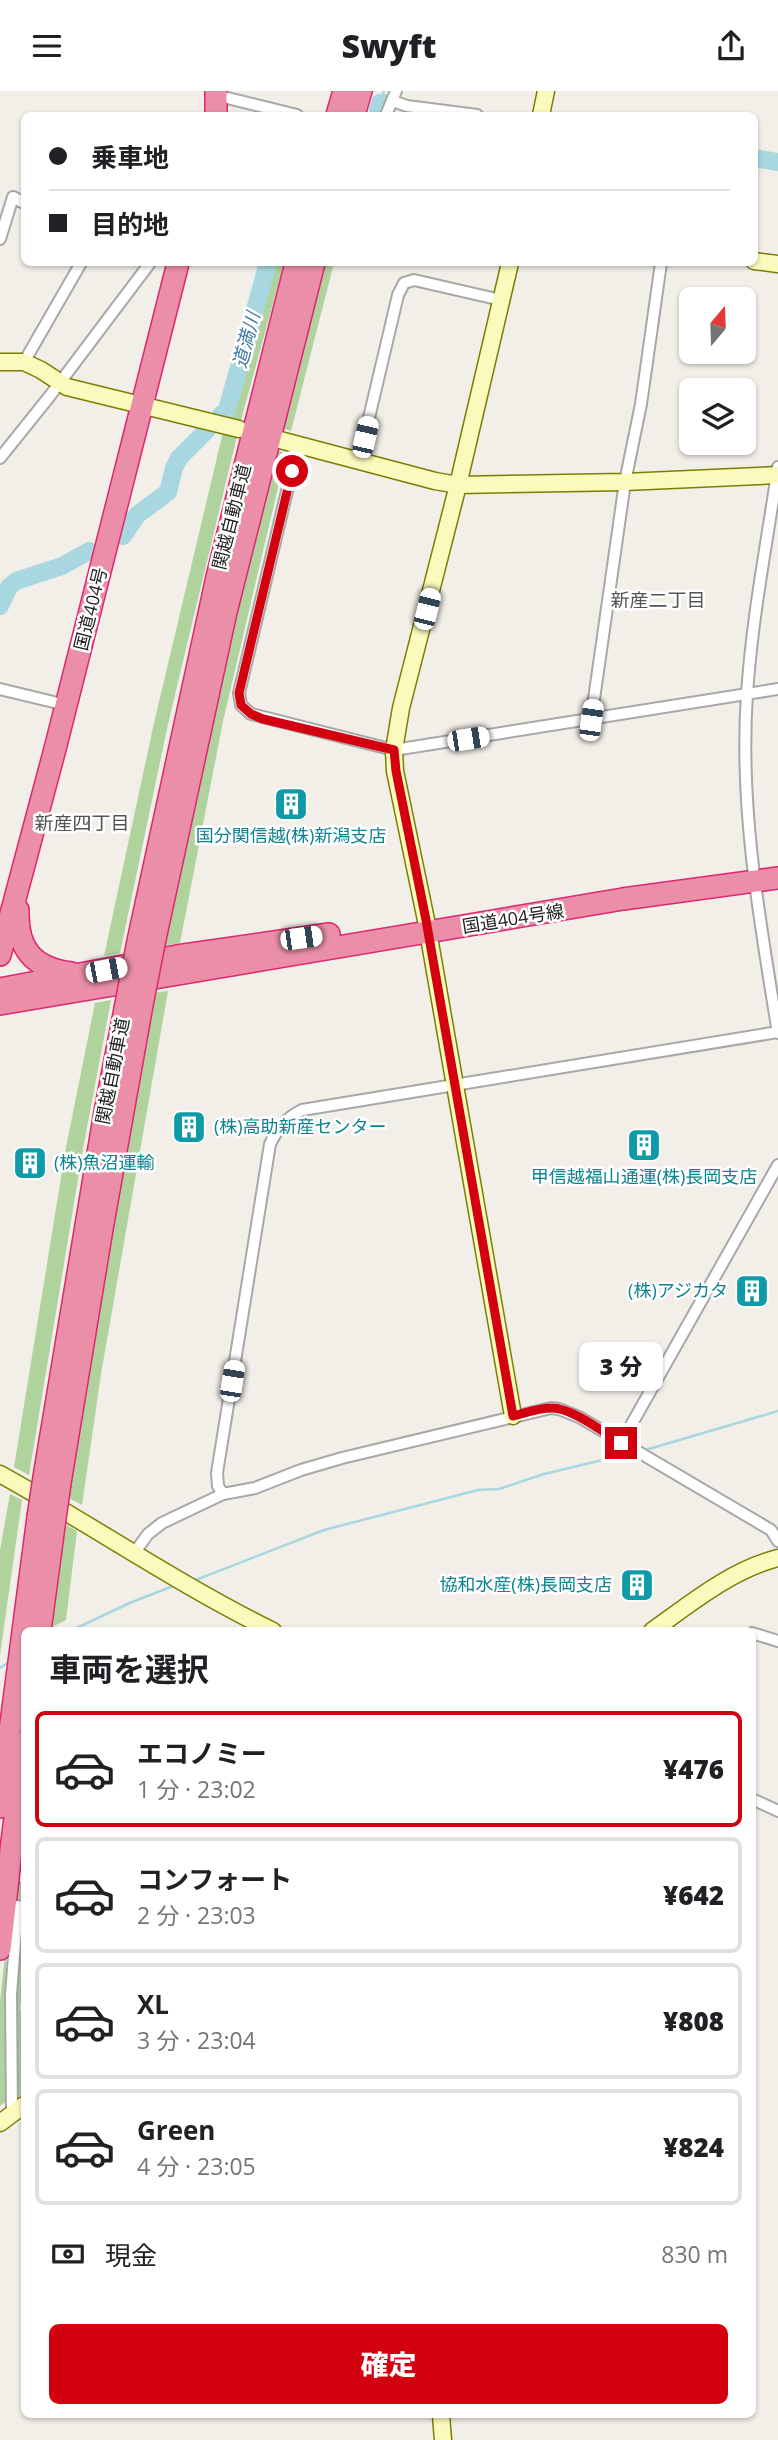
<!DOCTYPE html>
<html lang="ja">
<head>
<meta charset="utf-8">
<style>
	body { margin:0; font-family:"Open Sans","Noto Sans JP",sans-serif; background:#f2f2f2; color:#202124; height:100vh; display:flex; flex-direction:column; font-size:26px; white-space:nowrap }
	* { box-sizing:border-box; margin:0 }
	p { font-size:23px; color:#757577 }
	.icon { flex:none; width:38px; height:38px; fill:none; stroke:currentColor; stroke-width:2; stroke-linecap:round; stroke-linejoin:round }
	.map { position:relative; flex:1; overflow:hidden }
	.sheet { position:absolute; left:21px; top:1536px; width:735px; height:791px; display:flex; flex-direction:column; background:#fff; border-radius:10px; box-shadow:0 2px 5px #0004 }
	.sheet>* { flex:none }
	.top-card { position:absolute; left:21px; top:21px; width:737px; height:154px; border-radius:10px; box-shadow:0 2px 5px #0004; display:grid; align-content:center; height:154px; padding:0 28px; background:#fff }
	.needle { width:46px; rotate:19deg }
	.controls { position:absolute; left:679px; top:196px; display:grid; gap:14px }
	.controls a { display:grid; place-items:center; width:77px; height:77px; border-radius:10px; background:#fff; box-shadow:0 2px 5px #0004; font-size:35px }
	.end { position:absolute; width:32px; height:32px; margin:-16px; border:9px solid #d3000f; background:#fff; box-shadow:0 0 0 4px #fff }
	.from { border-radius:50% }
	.bubble { position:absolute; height:49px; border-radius:10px; background:#fff; box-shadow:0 2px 5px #0004; font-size:23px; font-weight:800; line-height:49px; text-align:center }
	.car { position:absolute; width:21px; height:42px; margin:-21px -10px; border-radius:9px; box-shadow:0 0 5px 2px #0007; background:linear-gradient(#fff 24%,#345 0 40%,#fff 0 76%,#345 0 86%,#fff 0) }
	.top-card b { display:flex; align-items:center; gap:24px; height:66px; font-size:26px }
	.top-card b+b { border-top:2px solid #e0e0e0 }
	.top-card i { width:18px; height:18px; background:#202124 }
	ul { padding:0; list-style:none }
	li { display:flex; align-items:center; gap:21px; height:116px; margin:0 14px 10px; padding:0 14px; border:4px solid #e0e0e0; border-radius:10px }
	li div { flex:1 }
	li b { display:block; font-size:26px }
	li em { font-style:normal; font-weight:800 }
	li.active { border-color:#d3000f }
	li>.icon { width:63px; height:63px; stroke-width:1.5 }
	h2 { padding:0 28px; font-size:32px; line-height:84px }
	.pay { display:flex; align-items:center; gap:18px; height:77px; padding:0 28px; font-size:26px }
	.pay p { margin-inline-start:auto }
	.primary-button { display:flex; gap:14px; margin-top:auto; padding:14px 28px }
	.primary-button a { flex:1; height:80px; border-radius:10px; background:#d3000f; color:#fff; font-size:28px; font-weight:800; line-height:80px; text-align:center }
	header { display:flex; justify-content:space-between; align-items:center; height:91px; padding:0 28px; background:#fff; font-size:32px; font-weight:800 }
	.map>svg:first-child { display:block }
</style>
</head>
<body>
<header><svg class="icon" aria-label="menu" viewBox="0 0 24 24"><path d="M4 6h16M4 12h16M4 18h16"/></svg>Swyft<svg class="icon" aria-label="share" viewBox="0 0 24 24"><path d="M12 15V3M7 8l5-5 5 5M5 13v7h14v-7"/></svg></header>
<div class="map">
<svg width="778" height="2349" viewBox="0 0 778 2349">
	<rect width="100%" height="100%" fill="#f2eee8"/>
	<path fill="#b0d29c" d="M269,172h15l-43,157 -14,-4z
		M322,172h12l-43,168 -11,-3z
		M223,341l14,4 -69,288 -48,229 -16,3 50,-233z
		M275,356l8,6 1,9 -61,259 -43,222 -18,3 22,-109z
		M168,900l-67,383 -19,131 -17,-9 87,-503z
		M111,909l-28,149 -54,326 -15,-8 52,-320 29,-144z
		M10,1403l12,6 -22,155v-105z
		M61,1431l16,9 -11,89 -20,10z
		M17,1790l7,2v98l-4,28 4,6v81l-3,2 -5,-7 -3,-185z
		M6,1855l1,155 -7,5v-105z"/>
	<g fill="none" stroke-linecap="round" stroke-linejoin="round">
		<path stroke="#a8d7e0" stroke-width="2.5" d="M380,12l4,-12
			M642,1360l136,-40
			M193,1490l131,-51 154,-40 21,-1 45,-15 88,-21
			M70,1540l62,-29 44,-17
			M0,1577l9,-6"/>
		<path stroke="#a8d7e0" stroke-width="18" d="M378,18l2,-6h6
			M754,67l24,4
			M221,324l6,-5 41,-147
			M123,445l14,-21 31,-23 6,-24 5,-10 29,-29
			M0,515l9,-19 7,-6 46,-15 27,-15"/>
		<g stroke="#a8a8a8" stroke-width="14">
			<path id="street" d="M215,4l82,20
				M393,10l14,5 70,9
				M386,24l10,-24
				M0,148l13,-42 11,6
				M24,271l57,-99
				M298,354l-59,248 2,12 10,9 143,36 384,-61
				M0,367l49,-61 101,-134
				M359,369l39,-165 6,-12 10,-3 87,20
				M778,376c-11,75 -26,151 -31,227 -8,114 13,228 31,339
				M0,598l66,16
				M591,629l34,-238 16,-78 20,-141
				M621,1352l157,-278
				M223,1403l-5,-8 -1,-13 53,-329c8,-16 16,-26 32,-34l476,-78
				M135,1461l13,-18 14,-11 61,-29 32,-6 46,-18 41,-12 209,-50 8,1 20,8 192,113 7,11
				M752,1542l26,8
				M752,1708l26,12
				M6,1779l18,8
				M12,2023l-1,-120 7,-88"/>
		</g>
		<g stroke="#7a7f02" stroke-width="19">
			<path id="secondary" d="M541,24l5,-24
				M754,170l24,3
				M510,172l-52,222 -57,223 -7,42 1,21 31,149 87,496
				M0,271h24l17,8 26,17 172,42
				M280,349l155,41 23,4 167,-3 153,-7
				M0,1383c92,51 179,111 273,157
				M652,1540c39,-28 79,-61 126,-73
				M0,2032l24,-18
				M441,2324l2,25"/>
		</g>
		<g stroke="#e02573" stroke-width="24">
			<path id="highway" d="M216,0v24
				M337,24l7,-24
				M354,24l7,-24
				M18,819c-1,38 14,58 53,63
				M155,848l71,-327 88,-349
				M138,850l79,-364 79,-314
				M0,864l55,-206 123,-486
				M0,898l177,-33 152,-22
				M0,913l623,-105 155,-21
				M44,1386l61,-365 20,-103
				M60,1392l42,-254 40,-224
				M40,1540l14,-105
				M0,1716l38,-290
				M11,1759l13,-107
				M0,1858l7,-61"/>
		</g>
		<use href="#street" stroke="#fff" stroke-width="10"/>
		<use href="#secondary" stroke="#fbfabd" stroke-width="16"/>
		<use href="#highway" stroke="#ea8fa7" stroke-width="21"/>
		<g stroke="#e02573" stroke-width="24" stroke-linecap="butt">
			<path id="highway-bridge" d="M142,914l13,-66
				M125,918l13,-68
				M38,1426l6,-40
				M54,1435l6,-43
				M7,1797l4,-38"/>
		</g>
		<use href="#highway-bridge" stroke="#ea8fa7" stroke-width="21"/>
	</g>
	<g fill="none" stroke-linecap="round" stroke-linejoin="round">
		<path stroke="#d3000f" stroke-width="9" d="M292,380l-53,222 2,12 10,9 12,5 131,31 2,21 30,149 87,496c12,-3 26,-8 39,-8 20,0 51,24 69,35"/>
	</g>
	<defs>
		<g id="building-square" transform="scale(1.75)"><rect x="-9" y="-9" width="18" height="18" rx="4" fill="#0f9aa8" stroke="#fff"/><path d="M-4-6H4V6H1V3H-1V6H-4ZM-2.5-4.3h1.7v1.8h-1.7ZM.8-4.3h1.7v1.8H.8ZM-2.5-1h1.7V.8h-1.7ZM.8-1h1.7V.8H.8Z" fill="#fff"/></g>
	</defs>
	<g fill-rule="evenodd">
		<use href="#building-square" x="291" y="713"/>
		<use href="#building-square" x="189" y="1036"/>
		<use href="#building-square" x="644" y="1054"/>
		<use href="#building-square" x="30" y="1072"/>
		<use href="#building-square" x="752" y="1200"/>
		<use href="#building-square" x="637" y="1494"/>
	</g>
	<g text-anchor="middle" stroke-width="5" stroke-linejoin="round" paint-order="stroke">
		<g font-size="18" fill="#212121" stroke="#fff">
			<text transform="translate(232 426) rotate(-76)" y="6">関越自動車道</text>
			<text transform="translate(91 518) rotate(-76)" y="6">国道404号</text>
			<text transform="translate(513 828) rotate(-9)" y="6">国道404号線</text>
			<text transform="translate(113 980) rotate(-79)" y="6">関越自動車道</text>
		</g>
		<g font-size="18" fill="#0d838f" stroke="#fff">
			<text x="291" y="751">国分関信越(株)新潟支店</text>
			<text x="214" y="1042" text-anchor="start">(株)高助新産センター</text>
			<text x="54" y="1078" text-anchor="start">(株)魚沼運輸</text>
			<text x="644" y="1092">甲信越福山通運(株)長岡支店</text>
			<text x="728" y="1206" text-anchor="end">(株)アジカタ</text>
			<text x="612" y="1500" text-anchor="end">協和水産(株)長岡支店</text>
		</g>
		<g font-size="19" font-style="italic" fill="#447ba5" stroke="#fff">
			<text transform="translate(246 249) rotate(-75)" y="7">道満川</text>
		</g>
		<g font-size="19" fill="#545454" stroke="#fff">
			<text x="658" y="516">新産二丁目</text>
			<text x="82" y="739">新産四丁目</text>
		</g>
	</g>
</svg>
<div class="controls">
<a><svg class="needle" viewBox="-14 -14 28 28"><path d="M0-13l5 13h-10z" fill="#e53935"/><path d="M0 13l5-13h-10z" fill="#757577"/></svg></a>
<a><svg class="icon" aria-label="layers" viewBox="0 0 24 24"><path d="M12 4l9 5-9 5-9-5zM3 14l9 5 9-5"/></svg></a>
</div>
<i class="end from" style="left:292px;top:380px"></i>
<i class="end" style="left:621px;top:1352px"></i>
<div class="bubble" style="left:579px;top:1251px;width:84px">3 分</div>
<i class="car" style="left:365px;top:346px;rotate:13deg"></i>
<i class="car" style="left:427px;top:518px;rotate:14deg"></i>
<i class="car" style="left:591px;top:629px;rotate:8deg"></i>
<i class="car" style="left:468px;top:648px;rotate:81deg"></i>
<i class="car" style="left:301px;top:847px;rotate:82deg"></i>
<i class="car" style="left:106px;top:879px;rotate:79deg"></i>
<i class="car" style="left:232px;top:1290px;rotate:9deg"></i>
<div class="top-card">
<b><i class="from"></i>乗車地</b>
<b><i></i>目的地</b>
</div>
<section class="sheet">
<h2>車両を選択</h2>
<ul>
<li class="active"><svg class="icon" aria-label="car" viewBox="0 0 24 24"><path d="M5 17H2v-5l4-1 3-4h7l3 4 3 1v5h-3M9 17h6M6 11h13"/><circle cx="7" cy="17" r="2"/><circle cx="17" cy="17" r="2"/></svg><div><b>エコノミー</b><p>1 分 · 23:02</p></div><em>¥476</em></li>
<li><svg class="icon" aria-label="car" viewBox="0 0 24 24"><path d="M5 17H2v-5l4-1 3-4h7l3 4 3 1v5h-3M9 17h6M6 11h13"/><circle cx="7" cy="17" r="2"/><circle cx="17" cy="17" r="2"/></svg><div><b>コンフォート</b><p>2 分 · 23:03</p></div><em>¥642</em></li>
<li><svg class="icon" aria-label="car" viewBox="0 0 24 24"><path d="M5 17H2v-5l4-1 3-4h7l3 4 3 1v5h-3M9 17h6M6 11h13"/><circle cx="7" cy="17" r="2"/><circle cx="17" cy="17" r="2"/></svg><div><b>XL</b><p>3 分 · 23:04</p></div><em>¥808</em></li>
<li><svg class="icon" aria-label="car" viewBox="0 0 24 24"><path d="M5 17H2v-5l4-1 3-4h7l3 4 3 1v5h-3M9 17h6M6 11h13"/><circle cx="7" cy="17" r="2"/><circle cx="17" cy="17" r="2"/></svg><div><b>Green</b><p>4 分 · 23:05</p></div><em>¥824</em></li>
</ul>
<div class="pay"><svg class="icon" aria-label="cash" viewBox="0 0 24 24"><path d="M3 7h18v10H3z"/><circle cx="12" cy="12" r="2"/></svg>現金<p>830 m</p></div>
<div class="primary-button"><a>確定</a></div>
</section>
</div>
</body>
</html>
